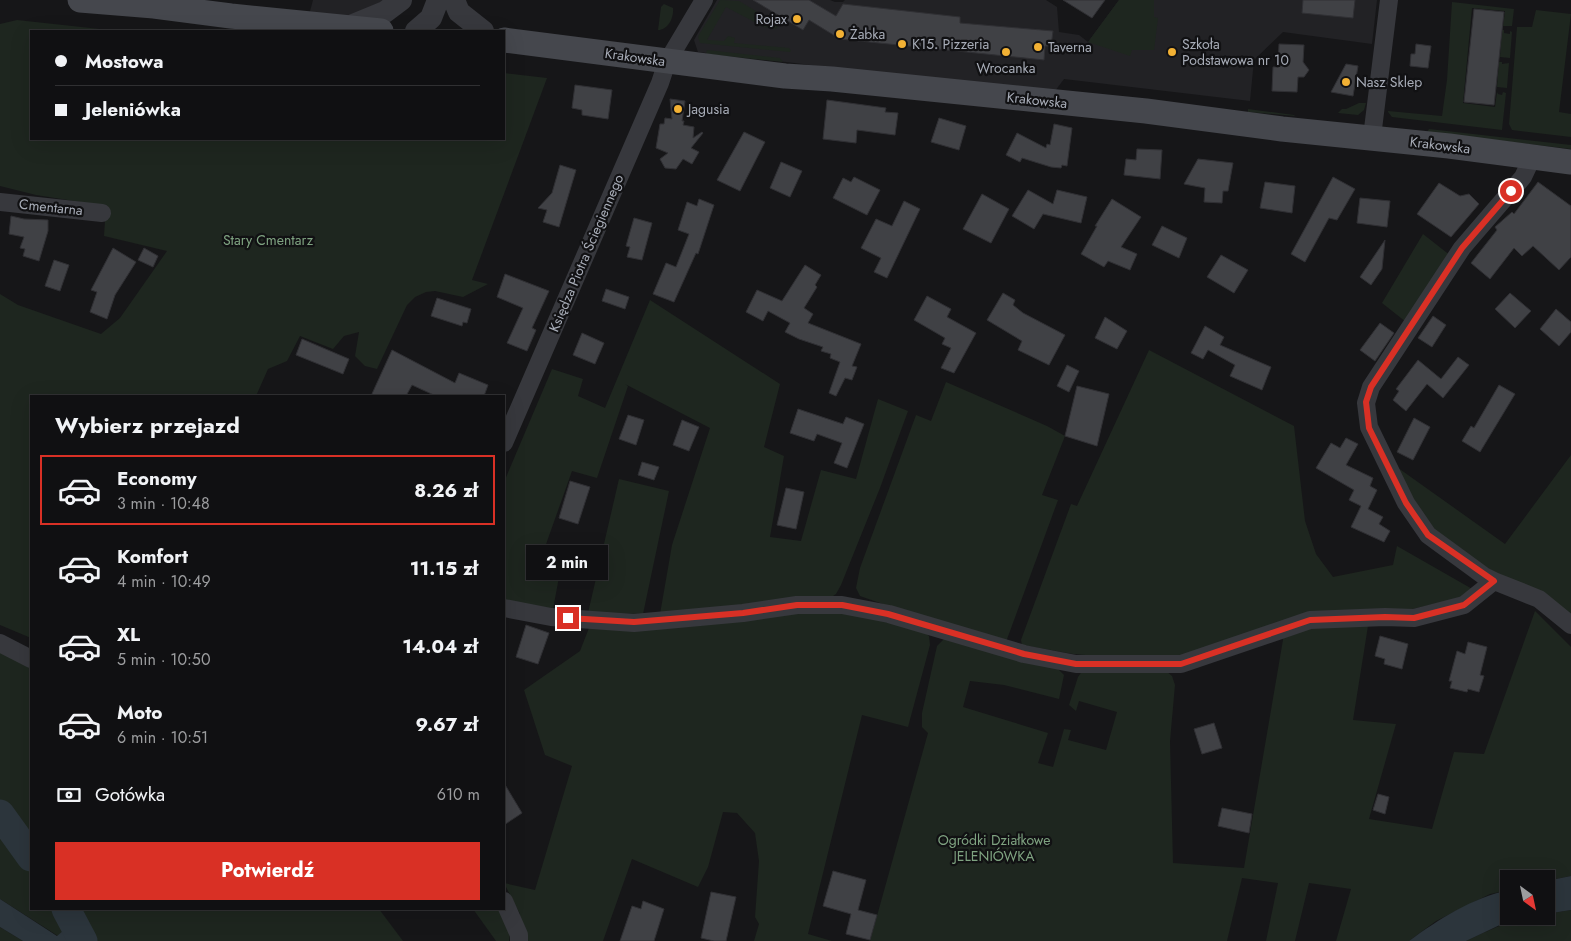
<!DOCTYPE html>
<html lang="pl">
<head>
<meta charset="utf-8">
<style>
	body { margin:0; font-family:Jost,sans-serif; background:#1e1e20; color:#f1f3f6; height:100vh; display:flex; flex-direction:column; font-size:19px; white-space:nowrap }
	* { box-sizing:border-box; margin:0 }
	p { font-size:16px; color:#9c9d9f }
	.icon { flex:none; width:28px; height:28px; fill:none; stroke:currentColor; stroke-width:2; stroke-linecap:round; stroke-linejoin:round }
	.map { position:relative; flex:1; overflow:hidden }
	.sheet { position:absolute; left:30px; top:395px; width:475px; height:515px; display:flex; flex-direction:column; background:#101012; border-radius:0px; box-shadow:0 5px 20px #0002,0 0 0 1px #303032 }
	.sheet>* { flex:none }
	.hud { position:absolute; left:30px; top:30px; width:475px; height:110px; border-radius:0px; box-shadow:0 5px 20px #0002,0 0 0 1px #303032; display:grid; align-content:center; height:110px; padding:0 25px; background:#101012 }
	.needle { width:32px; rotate:147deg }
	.fabs { position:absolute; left:1500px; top:870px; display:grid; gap:10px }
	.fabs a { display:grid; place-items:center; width:55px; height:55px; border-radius:0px; background:#101012; box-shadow:0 5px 20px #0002,0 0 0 1px #303032; font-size:25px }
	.end { position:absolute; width:22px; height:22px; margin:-11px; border:6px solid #d93025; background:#fff; box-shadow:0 0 0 2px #fff }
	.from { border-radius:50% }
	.bubble { position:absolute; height:35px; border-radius:0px; background:#101012; box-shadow:0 5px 20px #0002,0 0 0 1px #303032; font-size:16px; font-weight:700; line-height:35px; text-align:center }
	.hud b { display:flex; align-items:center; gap:18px; height:48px; font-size:19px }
	.hud b+b { border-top:1px solid #303032 }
	.hud i { width:12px; height:12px; background:#f1f3f6 }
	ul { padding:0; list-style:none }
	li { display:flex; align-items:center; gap:15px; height:70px; margin:0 10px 8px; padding:0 15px; border:2px solid transparent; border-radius:0px }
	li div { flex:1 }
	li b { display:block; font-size:19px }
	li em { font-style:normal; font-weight:700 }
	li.selected { border-color:#d93025 }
	li>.icon { width:45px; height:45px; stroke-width:1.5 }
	h2 { padding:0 25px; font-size:22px; line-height:60px }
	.pay { display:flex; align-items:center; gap:12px; height:55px; padding:0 25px; font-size:19px }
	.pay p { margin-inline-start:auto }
	.button { display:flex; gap:10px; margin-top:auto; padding:10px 25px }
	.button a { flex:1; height:58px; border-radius:0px; background:#d93025; color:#fff; font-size:20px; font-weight:700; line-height:58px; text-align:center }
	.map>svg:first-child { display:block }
</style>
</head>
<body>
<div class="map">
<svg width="1571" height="941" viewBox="0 0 1571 941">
	<rect width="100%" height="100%" fill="#161618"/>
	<path fill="#222225" d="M313,0h75l-22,12 -26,6 -31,-3z
		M717,0h113l5,2h8l2,-2h201l11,7 2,25 20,3 9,7 31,-42h258l-5,44 -89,-12 -29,28 -4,41 -186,-22 -9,12 -120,-6 -132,-21 -105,-12 -4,-12z"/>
	<path fill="#1e261f" d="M720,0l19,1 40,24 -3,4 -12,-2 -38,-20 -19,33 17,1 4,-5 7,2 -1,5 55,5 2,3 -1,1 -90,-9 -2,-6 2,-4z
		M1119,0h35v17l4,1 -4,32h-22l-2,6 -42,-14z
		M1452,2l62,7 -2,17h-9l2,-15 -33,-3 -9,95 32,4 2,-15 1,2 4,1 1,-3 3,1 -4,37 -110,-13 -4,-5v-1l54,5 5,-36z
		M664,4l9,4c1,10 -5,22 -15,22l3,-23z
		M1536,10l35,4 -12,98 12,2v23l-59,-7 -3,-6 8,-97h15z
		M17,20l101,11h-87v108h473v-66l43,5 -75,202 16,4 -25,13 -28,-6 -9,1 -11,5 -8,8 -30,64 -12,-3 -10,-10 4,-24 -15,4 -11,13 -33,-13 -13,25 -19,8 -12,27h-225v242l-31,-13v-331l18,11 83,29 19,-16 47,-67 -63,-15 2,-30 -70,-11 -36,-9v-162z
		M1502,30h2v3l6,1v-3l2,1 -2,26 -10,-1z
		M707,50l73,8 3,4 -77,-8z
		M1499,62h3v2l7,-1 -2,25 -10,-1z
		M1359,103h7l-2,7 -6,5 -20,-2 4,-4h4z
		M1248,109l46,6 1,1 -47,-4z
		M1429,129l142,16v4l-144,-17z
		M1423,234l28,22 -45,66 -24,-19z
		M650,300l130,84 -16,63 20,9 -14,81 31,4 20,-71 35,9 22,-80 30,12 -28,77 -39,97 -5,9 -6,4 -170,16 12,-69 38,-117 -85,-44 3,2 -31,92 -25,-7 -33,93 21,8 -7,37 -49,-9v-118l48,-113 31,10 -5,17 27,12z
		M1149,350l145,76 11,95 11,33 17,23 60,-12 4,-19 77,44 -15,8 -55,13 -48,-1 -172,45 -63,3 -48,-4 -51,-9 -1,-5 50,-136 6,2z
		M946,382l101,44 18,10 -23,59 16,5 -52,142 -20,-2 -126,-44 -4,-8 4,-20 56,-153 15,6z
		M1571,455v167l-140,-91 -37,-66 111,79z
		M619,479l50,12 -26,123 -55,-1z
		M794,609l67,4 60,16 8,7 1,9 -22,82 -46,-12 -54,219 24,7h-78l5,-17 -4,-7 4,-56 -4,-28 -18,-20 -14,-1 -15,55 -10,20 -66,-28 -29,82h-84l1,-27 -16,-31 31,7 37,-124 -27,-11 -21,-65 56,-39 9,-23z
		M1535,611l36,36v229l-25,5v-2h-37v11l-19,4 -54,27 -27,20h-73l15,-52 -42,-6 -14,58h-29l12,-58 -36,-5 -15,63h-357l58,-208 -6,-6v-14l15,-67 10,-10 110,32 7,7 -5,24 -55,-14 -34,-4 -7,26 85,26 -10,30 15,4 11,-38 7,1 -3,10 38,10 11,-38 -38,-11 -3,10 -7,-6 9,-28 5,-7 83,1 6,5 3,9 -5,56 3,122 71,5 40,-234 26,-7 58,-1 -15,94 43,4 -27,95 63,10 22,-77 30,2z
		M0,643l31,13v253h348l24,32h-313l-19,-17 -13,12 -58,-37z
		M473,909h30l7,25 -1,7h-13z
		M1571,910v31h-105c26,-12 51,-25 80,-25v-2z
		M0,927l23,14h-23z"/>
	<path fill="#2c353c" d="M1571,876v34l-25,4v-33z
		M1509,890v26h26l-33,8 -36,17h-57c30,-22 63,-43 100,-51z
		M0,899l57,37 14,-12 19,17h-67l-23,-14z"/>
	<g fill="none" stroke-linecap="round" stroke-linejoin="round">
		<path stroke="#2c353c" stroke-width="29" d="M0,814l31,43
			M66,909l17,32"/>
	</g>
	<path fill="#404145" stroke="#303034" d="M753,0h56l27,16 7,-12 117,13v6l93,8 -2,15h-6l-1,14 -204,-21 -31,-19 -6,10z
		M1063,0h42l-13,18z
		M1303,0h52l-2,18 -51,-5z
		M1474,9l30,3 -10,93 -30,-3z
		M1279,44l25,1 -1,17 6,8 -5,7h-6l-1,15 -25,-1 1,-24h5z
		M1416,44l15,2 -3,22 -18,-2 1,-12h4z
		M1346,64l12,2 -5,30 -22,-4z
		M575,85l37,5 -4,29 -26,-4v-5l-10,-2z
		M670,99l15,2 -3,20h2l-1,4 11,2 -1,11 9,-6 1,1 -12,15 8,4 -7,12 -9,-5 -7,10 -11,-1 -5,-9 8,-6 -12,-5 4,-24h4l1,-6 7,1z
		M827,100l59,8 -1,4 13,1 -3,22 -38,-5 -1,13 -33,-4z
		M939,118l27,8 -7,24 -28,-8z
		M1054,124l18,4 -5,38 -5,-1 -1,3 -10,-1 -29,-9 -2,4 -14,-7 11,-22 29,15 1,-4 3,1z
		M744,132l21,10 -25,49 -23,-11z
		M1137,149l25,1 -2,29 -36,-4 2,-16 10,1z
		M1198,159l35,4 -5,28h-5l-1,12 -18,-1 1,-14 -21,-4z
		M781,162l21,9 -12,26 -20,-9z
		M560,165l16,5 -17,57 -16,-5 4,-12 -9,-2 14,-15z
		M854,177l26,13 -13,25 -34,-17 10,-20 8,4z
		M1333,177l22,12 -18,31 -8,-2 -24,44 -14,-8z
		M1265,182l30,4 -3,27 -32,-5z
		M1538,182l33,24v51l-12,13 -26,-24 -11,10 -8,-8 -24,31 -19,-16 26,-33 -2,-3 17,-15 2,2z
		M1439,183l21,13 9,-2 10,10 -28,33 -34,-23z
		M1028,190l25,14 4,-14 30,7 -6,26 -38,-9 -9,15 -22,-13z
		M982,194l27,15 -18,34 -28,-14z
		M1360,198l30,3 -3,26 -30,-4z
		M699,199l15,6 -16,49 -2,-1 -22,49 -21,-8 13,-31 10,4 13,-33 -11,-4 9,-28 10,4z
		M1112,199l29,18 -20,30 16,7 -7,16 -22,-9 -4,6 -23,-13 16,-28h-2z
		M904,201l16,8 -33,69 -13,-6 7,-14 -20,-10 15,-29 16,7z
		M11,216l13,3 24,1v11l-9,30 -16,-5 2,-7 -5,-1 4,-11 -15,-3z
		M634,218l18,5 -10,37 -15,-3 3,-10 -4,-1z
		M1162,226l25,12 -8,20 -27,-13z
		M1385,240l-3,29 -11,16 -11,-8z
		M113,248l23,14 -21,33 -8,24 -17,-7 7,-20 -6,-2z
		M144,248l14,8 -5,11 -15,-7z
		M1221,255l27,15 -14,23 -27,-16z
		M54,260l15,5 -9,26 -15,-5z
		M805,265l16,10 -6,10 2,2 -13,21 9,6 -5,9 53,21 -9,22 5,1 -5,13 -7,-2 -9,18 -7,-3 11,-31 -10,-4 1,-4 -10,-3 2,-4 -24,-8 -14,-7 5,-9 -22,-12 -5,10 -17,-9 11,-22 25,11z
		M505,274l44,17 -17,37 4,2 -9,21 -20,-8 16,-35 -26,-11z
		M606,289l23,8 -4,12 -23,-8z
		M1003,293l12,7 -2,5 10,8 42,22 -16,30 -31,-15 4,-9 -35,-21z
		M1510,293l21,18 -16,17 -20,-19z
		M927,296l24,13 -4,8 29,16 -22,40 -13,-5 10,-20 -9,-4 3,-6 -31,-18z
		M437,298l34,11 -4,14 -4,-1 -1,4 -31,-10z
		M1556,309l15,13v10l-12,14 -19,-17z
		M1433,316l13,9 -14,22 -14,-9z
		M1105,317l22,14 -10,18 -22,-11z
		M1380,323l14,10 -19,28 -15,-11z
		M1205,326l19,11 -4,8 51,22 -9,23 -32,-14 5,-11 -27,-15 -5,9 -12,-6z
		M582,333l22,10 -9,21 -22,-9z
		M302,339l47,20 -6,15 -47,-19z
		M392,350l63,33 4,-10 29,12 -4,11h-48l-24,-11 -6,11h-35z
		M1458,357l11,8 -26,33 -16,-14 -21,27 -13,-11 6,-9 -3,-2 22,-29 23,19z
		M1067,365l12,6 -10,21 -12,-6z
		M1499,385l16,9 -35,58 -18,-11 9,-15 3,2z
		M1077,386l32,8 -12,52 -32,-10z
		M798,409l45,15 3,-7 18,7 -17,44 -13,-5 8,-20 -25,-9 -3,7 -24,-8z
		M628,415l16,5 -8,25 -17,-6z
		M1414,418l16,9 -17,33 -16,-8z
		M682,420l17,7 -10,24 -16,-6z
		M1346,438l12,6 -12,21 27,13 -3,8 7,4 -9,19 15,8 -4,7 11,7 -6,11 -33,-15 10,-21 -12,-6 5,-10 -38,-22 15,-25 9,5z
		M642,462l17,5 -5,13 -16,-5z
		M570,481l20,6 -12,37 -19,-6z
		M786,488l18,4 -8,37 -19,-4z
		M526,625l23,8 -11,31 -22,-7z
		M1380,636l28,8 -6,25 -18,-5 1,-5 -10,-3z
		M1468,642l19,5 -7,28 4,1 -5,16 -11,-3 -1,3 -17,-4 2,-7h-3l8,-30 8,3z
		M1214,723l8,25 -20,6 -8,-25z
		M504,783l18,30 -18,12z
		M1378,794l11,3 -4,17 -12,-4z
		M1222,808l30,6 -3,19 -31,-7z
		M833,871l33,9 -8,30 19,5 -7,25 -24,-6 5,-20 -28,-8z
		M711,892l25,5 -10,44h-12l-13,-3z
		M643,901l21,8 -10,32h-34l12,-35 9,3z"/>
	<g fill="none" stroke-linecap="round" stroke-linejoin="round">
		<path stroke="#37383d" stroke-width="18" d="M1372,137l17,-137
			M1532,158l-9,19 -61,71 -91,139 -5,16 3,24 37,76 22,32 56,41 10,5 45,18 32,26
			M0,202l102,11
			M504,443l156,-360 7,-21 37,-62
			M504,608l47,9 83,6 109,-10 54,-8h45l47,9 135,40 52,10h105l129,-44 75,-3 29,1 50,-13 30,-24
			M0,643l31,16
			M504,901l15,34v6"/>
		<path stroke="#37383d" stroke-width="22" d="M454,0l5,12 24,19
			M346,28l39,-16 16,-12
			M416,31l15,-13 7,-18"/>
		<path stroke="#45474d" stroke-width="25" d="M80,0l74,6 77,10 150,15
			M504,40l281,36 47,3 314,32 136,18 167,17 122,16"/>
	</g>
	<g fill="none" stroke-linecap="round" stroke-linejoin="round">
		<path stroke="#d93025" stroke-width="6" d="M568,618l66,4 109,-9 54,-8h45l46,9 136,40 52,10h105l129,-44 75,-3 29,1 50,-13 30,-24 -66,-46 -22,-32 -37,-75 -3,-26 5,-15 91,-139 49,-57"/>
	</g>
	<g fill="#f2b134" stroke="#111113" stroke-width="2">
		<circle cx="797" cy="19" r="5"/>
		<circle cx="840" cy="34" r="5"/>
		<circle cx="902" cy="44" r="5"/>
		<circle cx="1038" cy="47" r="5"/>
		<circle cx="1006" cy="52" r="5"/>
		<circle cx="1172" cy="52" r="5"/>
		<circle cx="1346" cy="82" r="5"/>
		<circle cx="678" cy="109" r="5"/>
	</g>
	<g text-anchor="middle" stroke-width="4.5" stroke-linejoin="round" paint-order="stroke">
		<g font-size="14" fill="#a8adb8" stroke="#111113" text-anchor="start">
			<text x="787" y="24" text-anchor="end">Rojax</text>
			<text x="850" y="39">Żabka</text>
			<text x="912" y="49">K15. Pizzeria</text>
			<text x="1182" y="49">Szkoła<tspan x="1182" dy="16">Podstawowa nr 10</tspan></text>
			<text x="1048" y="52">Taverna</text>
			<text x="1006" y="73" text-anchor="middle">Wrocanka</text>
			<text x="1356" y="87">Nasz Sklep</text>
			<text x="688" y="114">Jagusia</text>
		</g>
		<g font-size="14" fill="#a8adb8" stroke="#111113">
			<text transform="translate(635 57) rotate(8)" y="5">Krakowska</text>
			<text transform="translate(1037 100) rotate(6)" y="5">Krakowska</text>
			<text transform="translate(1440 145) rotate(7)" y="5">Krakowska</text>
			<text transform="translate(51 207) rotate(6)" y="5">Cmentarna</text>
			<text transform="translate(586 253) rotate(-67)" y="5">Księdza Piotra Ściegiennego</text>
		</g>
		<g font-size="14" fill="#7fa381" stroke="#111113">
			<text x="268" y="245">Stary Cmentarz</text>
			<text x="994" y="845">Ogródki Działkowe<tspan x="994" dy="16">JELENIÓWKA</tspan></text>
		</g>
	</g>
</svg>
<div class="fabs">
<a><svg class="needle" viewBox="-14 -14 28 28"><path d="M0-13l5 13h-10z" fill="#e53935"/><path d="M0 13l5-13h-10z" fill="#9c9d9f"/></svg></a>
</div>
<i class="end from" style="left:1511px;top:191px"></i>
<i class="end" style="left:568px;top:618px"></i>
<div class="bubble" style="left:526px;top:545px;width:82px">2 min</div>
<div class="hud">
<b><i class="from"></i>Mostowa</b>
<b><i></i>Jeleniówka</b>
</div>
<section class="sheet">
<h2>Wybierz przejazd</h2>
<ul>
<li class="selected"><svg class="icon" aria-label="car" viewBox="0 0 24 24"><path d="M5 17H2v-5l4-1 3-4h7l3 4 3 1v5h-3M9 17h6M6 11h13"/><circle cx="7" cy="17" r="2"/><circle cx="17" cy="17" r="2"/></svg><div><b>Economy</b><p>3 min · 10:48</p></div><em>8.26 zł</em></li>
<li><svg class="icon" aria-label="car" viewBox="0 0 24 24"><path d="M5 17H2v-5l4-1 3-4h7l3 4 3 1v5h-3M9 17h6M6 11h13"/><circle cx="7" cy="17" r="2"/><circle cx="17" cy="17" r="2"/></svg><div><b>Komfort</b><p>4 min · 10:49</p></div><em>11.15 zł</em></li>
<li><svg class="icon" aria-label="car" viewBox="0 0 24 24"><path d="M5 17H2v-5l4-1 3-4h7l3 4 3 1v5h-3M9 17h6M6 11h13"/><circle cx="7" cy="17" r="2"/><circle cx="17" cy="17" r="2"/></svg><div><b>XL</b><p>5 min · 10:50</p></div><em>14.04 zł</em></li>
<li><svg class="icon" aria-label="car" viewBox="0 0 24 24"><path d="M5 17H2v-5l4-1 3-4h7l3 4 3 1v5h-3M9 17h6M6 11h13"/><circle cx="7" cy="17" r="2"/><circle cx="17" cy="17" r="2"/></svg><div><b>Moto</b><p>6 min · 10:51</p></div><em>9.67 zł</em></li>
</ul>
<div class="pay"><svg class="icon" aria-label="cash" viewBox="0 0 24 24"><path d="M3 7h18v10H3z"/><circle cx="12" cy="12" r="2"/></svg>Gotówka<p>610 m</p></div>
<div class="button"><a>Potwierdź</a></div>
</section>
</div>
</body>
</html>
